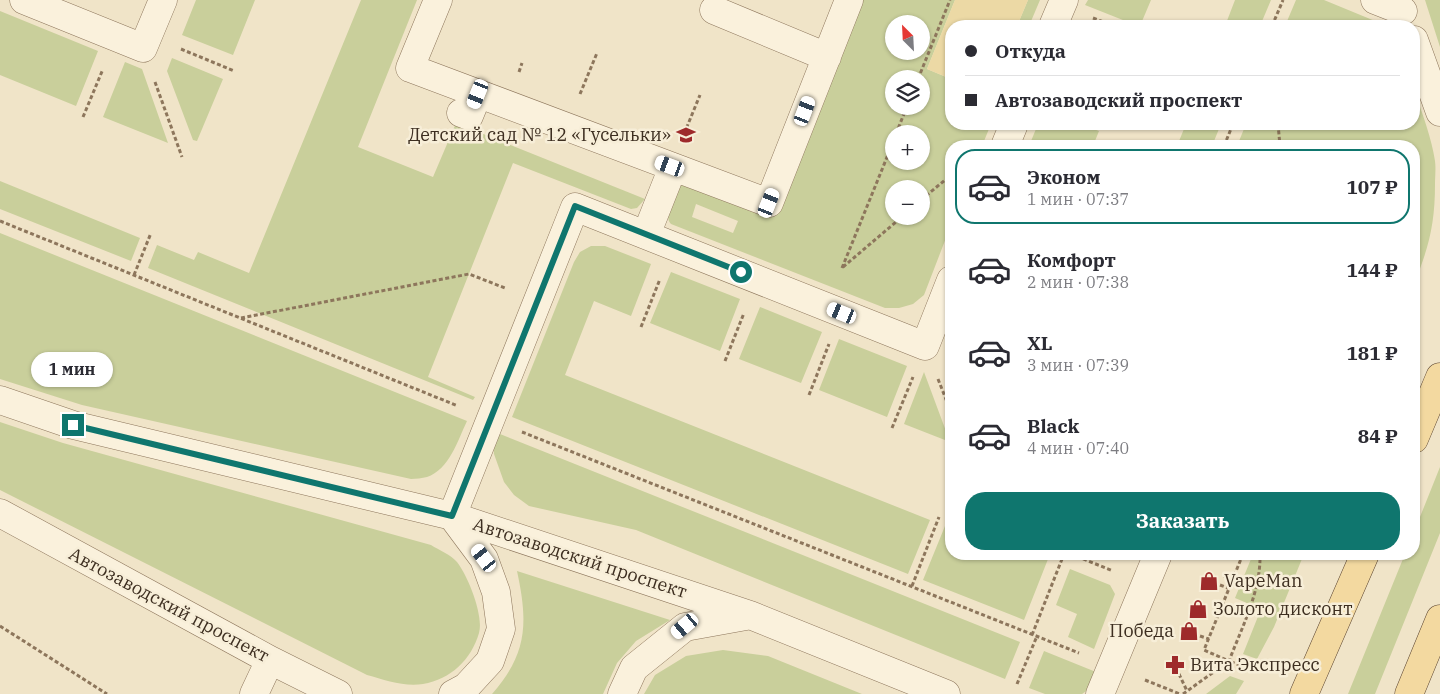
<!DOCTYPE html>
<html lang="ru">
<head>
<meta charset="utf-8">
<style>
	body { margin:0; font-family:"IBM Plex Serif",serif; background:#f2f2f3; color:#2b2b33; height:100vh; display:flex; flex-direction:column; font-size:19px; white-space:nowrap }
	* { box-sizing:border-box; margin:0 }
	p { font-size:16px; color:#7c7c81 }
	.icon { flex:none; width:28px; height:28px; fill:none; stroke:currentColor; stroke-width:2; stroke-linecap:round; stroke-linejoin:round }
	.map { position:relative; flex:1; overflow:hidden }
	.panel { position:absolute; left:945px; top:140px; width:475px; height:420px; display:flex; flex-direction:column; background:#fff; border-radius:20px; box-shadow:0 1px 4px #0004 }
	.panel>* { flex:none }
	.top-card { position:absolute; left:945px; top:20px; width:475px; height:110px; border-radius:20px; box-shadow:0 1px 4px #0004; display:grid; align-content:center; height:110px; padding:0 20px; background:#fff }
	.needle { width:32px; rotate:336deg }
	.buttons { position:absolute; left:885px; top:15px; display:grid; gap:10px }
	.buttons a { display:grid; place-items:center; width:45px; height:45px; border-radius:50%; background:#fff; box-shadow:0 1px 4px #0004; font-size:25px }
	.end { position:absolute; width:22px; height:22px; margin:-11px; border:6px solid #0f766e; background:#fff; box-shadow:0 0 0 2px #fff }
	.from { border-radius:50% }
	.bubble { position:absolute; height:35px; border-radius:18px; background:#fff; box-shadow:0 1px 4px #0004; font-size:16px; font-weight:700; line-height:35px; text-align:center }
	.car { position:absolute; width:15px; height:30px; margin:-15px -8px; border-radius:6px; box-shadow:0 0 4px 1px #0007; background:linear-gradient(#fff 24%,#345 0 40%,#fff 0 76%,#345 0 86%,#fff 0) }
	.top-card b { display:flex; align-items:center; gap:18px; height:48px; font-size:19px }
	.top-card b+b { border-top:1px solid #e1e1e2 }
	.top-card i { width:12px; height:12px; background:#2b2b33 }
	ul { padding:9px 0 0; list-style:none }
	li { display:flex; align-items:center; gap:15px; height:75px; margin:0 10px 8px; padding:0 10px; border:2px solid transparent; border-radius:20px }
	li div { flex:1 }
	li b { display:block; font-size:19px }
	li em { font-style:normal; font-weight:700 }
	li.active { border-color:#0f766e }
	li>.icon { width:45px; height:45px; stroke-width:1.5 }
	.primary-button { display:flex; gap:10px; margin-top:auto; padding:10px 20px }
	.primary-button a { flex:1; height:58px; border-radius:20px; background:#0f766e; color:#fff; font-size:20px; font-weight:700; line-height:58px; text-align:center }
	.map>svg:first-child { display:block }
</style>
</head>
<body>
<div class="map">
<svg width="1440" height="694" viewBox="0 0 1440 694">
	<rect width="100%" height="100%" fill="#f0e4c8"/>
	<path fill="#c9cf9b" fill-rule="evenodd" d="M196,0h59l-22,55 -51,-20z
		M361,0h56l-59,147 75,30 23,-54 189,76 -8,9 -6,1 -118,-46 -85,214 47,20 -2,3 -325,-132 9,-23 37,15 4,-8 51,21z
		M860,0h95l-28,69 24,10v45h40l-9,22h-31v79l-27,70 -11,9 -14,4h-14l-214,-84c-9,-8 4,-35 12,-40l88,30zM894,24h27v27h-27zM894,79h27v27h-27zM894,134h27v27h-27zM894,189h27v27h-27zM696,204l42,17 -5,12 -41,-16z
		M1028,0h12l-11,26h-12z
		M1088,0h63l-11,26h-2l-53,-21z
		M1235,0h36l-11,26h-35z
		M1296,0h28l51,21 6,5h-96z
		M1425,0h15v47z
		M0,11l98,40 -22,55 -76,-31z
		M172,58l51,21 -26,62 -4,-1 -26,-69z
		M125,62l17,7 26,74 -65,-26z
		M1414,91c8,20 18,49 21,70 1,7 0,16 0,23 0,40 -6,63 -21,100v-138h-177l9,-22h168z
		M1038,124h42l19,7 -6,15h-64z
		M1186,124h35l-9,22h-35z
		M0,181l140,57 -9,23 -131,-52z
		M0,233l467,188c-9,19 -18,49 -40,56 -5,1 -11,2 -16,2l-329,-74 -82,-26z
		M591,246h14l46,18 -20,52 -37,-15 -29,74 365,145 -22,54 -396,-157 62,-155 6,-10z
		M671,272l69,27 -20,52 -70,-28z
		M760,307l62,25 -21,51 -62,-24z
		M839,339l68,27 -20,51 -68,-27z
		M924,372l26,70 -46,-18z
		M0,422l63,21 368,102c8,5 20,10 26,17 11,14 27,54 22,71 -8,27 -28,46 -56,51 -19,3 -38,-4 -56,-9l-367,-185z
		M495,432l525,210 -15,37 -369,-149 -107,-24 -15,-11 -10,-13 -10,-28 -1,-11z
		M1440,467v66l-65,161h-27l57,-140h9v-22z
		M945,526l6,2v26h99l-26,66 -101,-40z
		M1253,554h51l-30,73 -17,32 -14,-5 18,-45 -26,-11z
		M1070,569l40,16 5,9 -21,55 -26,-12 9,-23 -21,-9z
		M517,571l153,49 -34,21 -19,22 -14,31h-111c36,-41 36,-72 25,-123z
		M723,650l45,6 94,38h-218l11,-19 31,-19z
		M1044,651l52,21 -7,17 -7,5h-37l-16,-6z
		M1230,676l14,5 -8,13h-30z"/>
	<path fill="#ecd9a5" d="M955,0h73l-11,26h-66v53l-24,-10z"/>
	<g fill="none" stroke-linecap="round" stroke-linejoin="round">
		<g stroke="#8d765c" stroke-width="29">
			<path id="minor" d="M24,0l119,48 20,-48
				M438,0l-28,68 359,135 80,-203
				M1375,0l28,11
				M714,10l113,47
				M1053,26l11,-26
				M1414,40l26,72
				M461,113l8,3 9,-22
				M1005,146l9,-22
				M646,235l27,-68
				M0,400l73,25 379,91 298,99 196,79
				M0,513l270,147 68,34
				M254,694l16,-34
				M453,694l13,-7 24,-26 11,-32 -5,-37 -12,-33 -32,-43 123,-309 350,139 26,-66
				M622,694l12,-26 51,-41 61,-11
				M1100,694l58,-140"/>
		</g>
		<g stroke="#5b4430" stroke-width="29">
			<path id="major" d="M1414,439l26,-62
				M1304,694l61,-140
				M1409,694l31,-75"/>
		</g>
		<path stroke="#8d765c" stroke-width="3" stroke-dasharray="4 2.5" stroke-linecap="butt" d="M1093,18l21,8
			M1272,26l11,-26
			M181,49l53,22
			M519,72l3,-9
			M918,79l32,-79
			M155,82l27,75
			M580,94l17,-41
			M83,117l20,-48
			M1278,124l2,22
			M684,134l16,-39
			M896,134l11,-28
			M1224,146l9,-22
			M921,200l30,-25
			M0,221l458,185
			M843,267l60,-51
			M842,268l52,-128
			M134,275l17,-42
			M241,318l228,-44 36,14
			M641,327l19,-48
			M725,361l19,-48
			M938,379l13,33
			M809,395l20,-51
			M892,428l21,-51
			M522,432l557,221
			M1071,554l42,17
			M1243,554l-39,96 25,11c13,-34 32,-70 31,-107
			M1224,576l8,3
			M1220,585l8,3
			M912,586l27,-69
			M0,626l107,68
			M1032,635l32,-81
			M1200,636l9,3
			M1179,674l8,17
			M1145,680l35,14
			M1017,684l20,-48
			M1183,694l46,-33 23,9"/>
		<use href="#minor" stroke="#faf1dc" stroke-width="28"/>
		<use href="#major" stroke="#f3d9a0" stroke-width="28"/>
	</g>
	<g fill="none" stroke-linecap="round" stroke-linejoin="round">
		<path stroke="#0f766e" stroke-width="6" d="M73,425l379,91 123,-310 166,66"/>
	</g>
	<defs>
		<g id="school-bare" transform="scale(1.5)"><path d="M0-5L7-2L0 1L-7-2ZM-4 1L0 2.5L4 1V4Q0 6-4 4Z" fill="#9e2a2b" stroke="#f7eed8" stroke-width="2.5" paint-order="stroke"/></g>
		<g id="shop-bare" transform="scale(1.5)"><path d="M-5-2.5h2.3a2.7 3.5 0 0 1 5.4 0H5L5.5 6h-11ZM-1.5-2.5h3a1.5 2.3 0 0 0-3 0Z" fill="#9e2a2b" stroke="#f7eed8" stroke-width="2.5" paint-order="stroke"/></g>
		<g id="pharmacy-bare" transform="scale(1.5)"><path d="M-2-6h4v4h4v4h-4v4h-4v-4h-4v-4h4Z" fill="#9e2a2b" stroke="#f7eed8" stroke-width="2.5" paint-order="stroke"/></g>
	</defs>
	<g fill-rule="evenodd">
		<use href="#school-bare" x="686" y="135"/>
		<use href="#shop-bare" x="1209" y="581"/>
		<use href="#shop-bare" x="1198" y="609"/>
		<use href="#shop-bare" x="1189" y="631"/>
		<use href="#pharmacy-bare" x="1175" y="665"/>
	</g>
	<g text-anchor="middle" stroke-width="5" stroke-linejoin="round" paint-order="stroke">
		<g font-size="18" fill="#3d2e20" stroke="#f7eed8" text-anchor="start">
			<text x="671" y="141" text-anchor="end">Детский сад № 12 «Гусельки»</text>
			<text x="1224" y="587">VapeMan</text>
			<text x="1213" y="615">Золото дисконт</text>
			<text x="1174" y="637" text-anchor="end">Победа</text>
			<text x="1190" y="671">Вита Экспресс</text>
		</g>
		<g font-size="18" fill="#3d2e20" stroke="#f7eed8">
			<text transform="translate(580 558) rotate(18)" y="6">Автозаводский проспект</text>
			<text transform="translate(169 605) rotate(28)" y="6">Автозаводский проспект</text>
		</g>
	</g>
</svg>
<div class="buttons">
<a><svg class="needle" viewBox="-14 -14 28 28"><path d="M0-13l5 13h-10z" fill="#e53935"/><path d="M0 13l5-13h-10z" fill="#7c7c81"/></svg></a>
<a><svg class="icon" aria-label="layers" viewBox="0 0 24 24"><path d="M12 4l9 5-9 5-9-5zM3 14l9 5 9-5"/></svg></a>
<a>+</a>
<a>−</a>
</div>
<i class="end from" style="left:741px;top:272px"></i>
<i class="end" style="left:73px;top:425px"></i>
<div class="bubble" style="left:31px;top:352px;width:82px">1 мин</div>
<i class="car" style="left:478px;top:94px;rotate:202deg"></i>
<i class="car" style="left:805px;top:111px;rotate:21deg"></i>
<i class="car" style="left:670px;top:166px;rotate:290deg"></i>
<i class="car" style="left:769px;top:203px;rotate:22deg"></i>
<i class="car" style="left:842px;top:313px;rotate:292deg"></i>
<i class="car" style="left:484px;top:558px;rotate:323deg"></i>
<i class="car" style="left:685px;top:626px;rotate:230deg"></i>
<div class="top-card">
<b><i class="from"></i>Откуда</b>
<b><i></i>Автозаводский проспект</b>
</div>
<section class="panel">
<ul>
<li class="active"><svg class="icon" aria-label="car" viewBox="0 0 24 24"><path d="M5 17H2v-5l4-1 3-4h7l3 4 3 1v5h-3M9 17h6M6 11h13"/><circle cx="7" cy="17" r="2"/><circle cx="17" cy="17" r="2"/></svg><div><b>Эконом</b><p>1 мин · 07:37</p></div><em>107 ₽</em></li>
<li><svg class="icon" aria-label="car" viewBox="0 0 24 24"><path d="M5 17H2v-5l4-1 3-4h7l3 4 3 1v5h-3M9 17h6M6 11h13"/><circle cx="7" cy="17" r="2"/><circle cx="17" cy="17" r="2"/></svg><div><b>Комфорт</b><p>2 мин · 07:38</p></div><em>144 ₽</em></li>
<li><svg class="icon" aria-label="car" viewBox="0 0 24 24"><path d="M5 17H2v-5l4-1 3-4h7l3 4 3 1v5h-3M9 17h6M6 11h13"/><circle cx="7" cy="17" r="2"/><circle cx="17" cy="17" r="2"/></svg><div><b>XL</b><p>3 мин · 07:39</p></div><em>181 ₽</em></li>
<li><svg class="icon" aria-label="car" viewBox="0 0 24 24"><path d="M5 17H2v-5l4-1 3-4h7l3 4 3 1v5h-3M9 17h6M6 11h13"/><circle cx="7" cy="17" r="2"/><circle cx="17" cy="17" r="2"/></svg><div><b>Black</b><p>4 мин · 07:40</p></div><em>84 ₽</em></li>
</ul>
<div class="primary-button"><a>Заказать</a></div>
</section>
</div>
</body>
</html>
